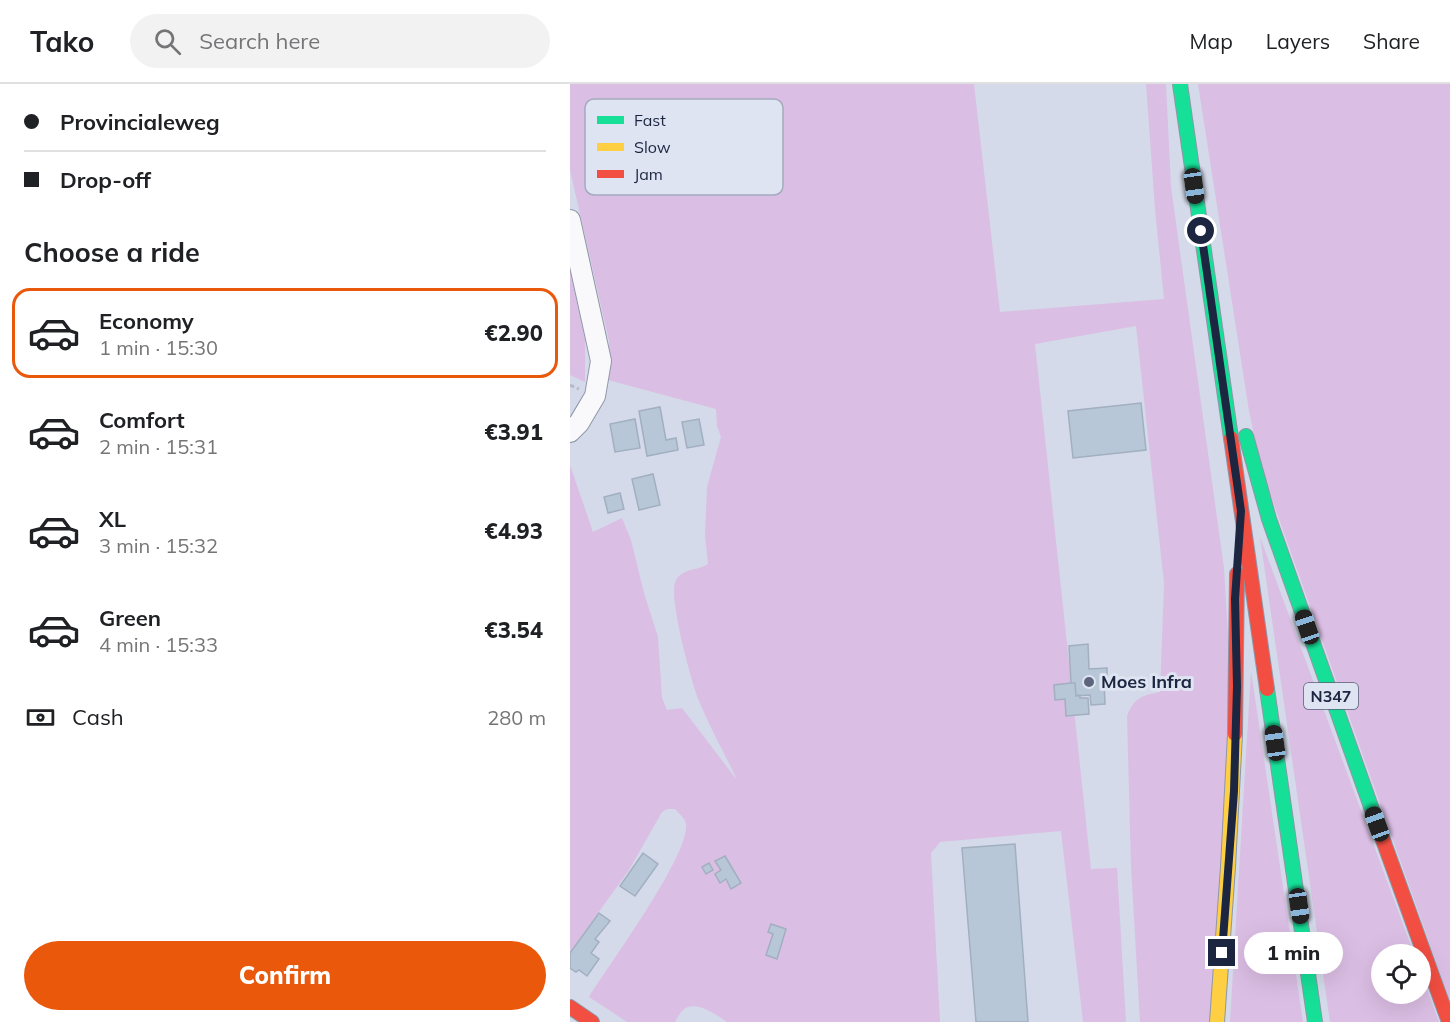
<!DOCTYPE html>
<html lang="en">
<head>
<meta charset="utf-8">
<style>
	body { margin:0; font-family:Mulish,sans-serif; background:#f2f2f2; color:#202124; height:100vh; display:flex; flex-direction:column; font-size:22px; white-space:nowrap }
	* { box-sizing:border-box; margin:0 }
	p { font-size:20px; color:#757577 }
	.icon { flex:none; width:33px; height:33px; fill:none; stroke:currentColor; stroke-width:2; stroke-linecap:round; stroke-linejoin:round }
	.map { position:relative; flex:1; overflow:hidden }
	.side { display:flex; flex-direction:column; background:#fff; width:570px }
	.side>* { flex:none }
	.guide { display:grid; align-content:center; height:132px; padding:0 24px; background:#fff }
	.tools { position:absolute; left:801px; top:860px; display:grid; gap:12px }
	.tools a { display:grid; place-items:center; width:60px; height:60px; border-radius:50%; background:#fff; box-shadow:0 6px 24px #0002; font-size:30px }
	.end { position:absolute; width:27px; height:27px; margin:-14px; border:8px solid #1c2640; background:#fff; box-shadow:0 0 0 3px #fff }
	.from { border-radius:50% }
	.bubble { position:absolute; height:42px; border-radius:21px; background:#fff; box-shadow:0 6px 24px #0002; font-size:20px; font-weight:800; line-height:42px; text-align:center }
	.car { position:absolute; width:18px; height:36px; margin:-18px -9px; border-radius:8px; box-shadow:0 0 4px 2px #0007; background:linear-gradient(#222 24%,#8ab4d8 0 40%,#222 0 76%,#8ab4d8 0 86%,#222 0) }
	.guide b { display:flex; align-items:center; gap:21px; height:57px; font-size:22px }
	.guide b+b { border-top:2px solid #e0e0e0 }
	.guide i { width:15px; height:15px; background:#202124 }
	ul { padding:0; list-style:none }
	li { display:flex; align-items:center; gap:18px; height:90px; margin:0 12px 9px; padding:0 12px; border:3px solid transparent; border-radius:18px }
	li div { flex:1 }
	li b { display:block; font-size:22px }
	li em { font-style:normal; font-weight:800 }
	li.on { border-color:#ea580c }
	li>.icon { width:54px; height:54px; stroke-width:1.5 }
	h2 { padding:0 24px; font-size:27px; line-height:72px }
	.pay { display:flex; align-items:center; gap:15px; height:66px; padding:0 24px; font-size:22px }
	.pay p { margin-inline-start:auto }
	.cta { display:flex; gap:12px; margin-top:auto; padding:12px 24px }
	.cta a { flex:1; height:69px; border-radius:36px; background:#ea580c; color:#fff; font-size:24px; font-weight:800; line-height:69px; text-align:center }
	header { display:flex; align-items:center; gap:36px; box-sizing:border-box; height:84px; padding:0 30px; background:#fff; border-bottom:2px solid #e0e0e0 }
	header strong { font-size:28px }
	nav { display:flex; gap:33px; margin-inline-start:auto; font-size:21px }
	.search { width:420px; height:54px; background:#f2f2f2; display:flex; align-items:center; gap:15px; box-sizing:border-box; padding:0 21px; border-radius:33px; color:#757577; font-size:22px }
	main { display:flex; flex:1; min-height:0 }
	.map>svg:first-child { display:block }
</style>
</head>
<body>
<header>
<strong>Tako</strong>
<div class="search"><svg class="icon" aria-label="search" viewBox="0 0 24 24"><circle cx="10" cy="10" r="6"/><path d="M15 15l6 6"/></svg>Search here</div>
<nav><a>Map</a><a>Layers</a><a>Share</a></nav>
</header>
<main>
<section class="side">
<div class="guide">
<b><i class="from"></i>Provincialeweg</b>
<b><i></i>Drop-off</b>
</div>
<h2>Choose a ride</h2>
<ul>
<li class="on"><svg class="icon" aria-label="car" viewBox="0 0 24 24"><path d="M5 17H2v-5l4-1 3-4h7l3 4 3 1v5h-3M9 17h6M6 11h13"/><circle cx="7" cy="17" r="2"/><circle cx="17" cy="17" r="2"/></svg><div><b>Economy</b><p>1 min · 15:30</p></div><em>€2.90</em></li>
<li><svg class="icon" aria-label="car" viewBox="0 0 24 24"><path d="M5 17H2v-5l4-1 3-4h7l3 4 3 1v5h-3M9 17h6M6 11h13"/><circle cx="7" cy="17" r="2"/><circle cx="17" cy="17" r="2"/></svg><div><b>Comfort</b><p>2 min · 15:31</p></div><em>€3.91</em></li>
<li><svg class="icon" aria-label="car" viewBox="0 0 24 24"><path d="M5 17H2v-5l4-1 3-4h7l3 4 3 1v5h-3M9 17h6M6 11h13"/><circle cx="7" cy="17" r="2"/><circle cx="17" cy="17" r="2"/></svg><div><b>XL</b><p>3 min · 15:32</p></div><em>€4.93</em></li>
<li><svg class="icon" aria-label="car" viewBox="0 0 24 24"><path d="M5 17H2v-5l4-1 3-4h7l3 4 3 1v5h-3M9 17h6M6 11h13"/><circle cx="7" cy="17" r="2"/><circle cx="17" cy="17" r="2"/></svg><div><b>Green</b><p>4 min · 15:33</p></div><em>€3.54</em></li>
</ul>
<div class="pay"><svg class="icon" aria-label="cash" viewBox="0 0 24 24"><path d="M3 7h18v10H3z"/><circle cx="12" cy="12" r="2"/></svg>Cash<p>280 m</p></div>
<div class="cta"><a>Confirm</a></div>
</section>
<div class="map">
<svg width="880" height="938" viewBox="0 0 880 938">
	<rect width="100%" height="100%" fill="#d4dae9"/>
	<path fill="#dbbee4" d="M0,0h404l26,228 164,-13 -9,-90 -9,-125h20l5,103 53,381 7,116 -18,338h-73l-9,-155 -4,-151c8,-19 14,-20 33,-24l4,-109 -28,-257 -101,18 56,525 26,-1 9,154h-43l-22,-191 -121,11 -9,11 9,169h-213c-10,-7 -32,-23 -44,-12 -3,3 -6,8 -8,12h-48l-38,-25c19,-31 101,-142 97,-173 -1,-6 -7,-10 -11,-15h-8l-5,3 -33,58 -59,82v-487l23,67 29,-14 9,22 13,53 14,44 4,61 5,12 15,-2 55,72c-12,-26 -27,-52 -38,-79 -7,-17 -32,-107 -23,-121 7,-12 21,-9 32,-16l-3,-28 2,-49 14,-50 -4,-11 -1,-17 -108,-29 2,-12 -1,-27 -39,-171z
		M628,0h252v917l-189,-533 -12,-57z
		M0,188l15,67v43l-15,-7z
		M690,453l154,417h-32v39h38l1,-21 18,50h-109z
		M681,587l52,351h-73z"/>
	<path fill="#b8c7d8" stroke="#a1afc0" stroke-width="1.5" d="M571,319l5,47 -73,8 -5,-47z
		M90,323l6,33 10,-2 2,12 -31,6 -8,-45z
		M65,335l5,29 -25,4 -5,-28z
		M129,335l5,26 -17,3 -5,-26z
		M83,390l7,31 -21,5 -7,-31z
		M50,409l4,16 -16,4 -4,-16z
		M518,560l1,25 18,-1v13h-3l1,23 -14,1 -1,-10 -14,1 -1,-13h-4l-2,-37z
		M501,599h4l1,13 4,-1v3h8l1,16 -23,2 -1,-17 -10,1 -1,-15z
		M445,760l13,178h-52l-14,-174z
		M73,769l15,11 -23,32 -15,-10z
		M155,772l16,27 -10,6 -5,-10 -6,4 -5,-9 6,-4 -6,-9z
		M139,779l4,7 -7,4 -4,-7z
		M29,829l11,8 -15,18 4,3 -8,11 8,6 -12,17 -8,-6 -3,2 -6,-4v-15z
		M201,840l15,5 -9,30 -11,-4 7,-21 -5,-2z"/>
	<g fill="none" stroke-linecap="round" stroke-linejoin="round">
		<g stroke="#8f96a8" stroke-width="22">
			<path id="street" d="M0,136l31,141 -6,35 -16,27 -9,9"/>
		</g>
		<g stroke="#8f96a8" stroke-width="16">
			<path id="fast" d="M610,0l51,354
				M676,352l23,83 106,299
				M697,605l48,333"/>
		</g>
		<g stroke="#8f96a8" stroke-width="16">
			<path id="slow" d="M647,938l11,-155 7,-133"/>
		</g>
		<g stroke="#8f96a8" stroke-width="16">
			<path id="jam" d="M661,354l36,251
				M665,650l2,-160
				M805,734l74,204
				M0,923l22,15"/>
		</g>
		<path stroke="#b7bac4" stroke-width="3" stroke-dasharray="4.5 3" stroke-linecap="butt" d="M0,301l9,4"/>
		<use href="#street" stroke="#f9f9fc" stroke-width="20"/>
		<use href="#fast" stroke="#16e098" stroke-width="14"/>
		<use href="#slow" stroke="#ffcf43" stroke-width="14"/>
		<use href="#jam" stroke="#f24e42" stroke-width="14"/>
	</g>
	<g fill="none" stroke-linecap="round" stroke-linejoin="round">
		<path stroke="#1c2640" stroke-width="8" d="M631,147l40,280 -6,88 2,87 -3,105 -12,162"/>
	</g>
	<circle fill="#5c657b" stroke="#dee4f2" stroke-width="2" cx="519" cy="598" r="6"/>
	<g text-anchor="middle" stroke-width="6" stroke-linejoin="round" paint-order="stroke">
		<rect fill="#dee4f2" stroke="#565f75" stroke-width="1.5" x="734" y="599" width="54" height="26" rx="4.5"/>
		<g font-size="16" font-weight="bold" fill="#1c2640">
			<text x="761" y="618">N347</text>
		</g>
		<g font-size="18" font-weight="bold" fill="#1c2640" stroke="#dee4f2" text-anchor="start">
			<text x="531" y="604">Moes Infra</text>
		</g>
	</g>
	<rect x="15" y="15" width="198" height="96" rx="9" fill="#dee4f2" stroke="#a4abbd" stroke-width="1.5"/>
	<rect x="27" y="32" width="27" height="8" fill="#16e098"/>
	<rect x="27" y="59" width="27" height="8" fill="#ffcf43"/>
	<rect x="27" y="86" width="27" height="8" fill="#f24e42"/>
	<g font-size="16" fill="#1c2640">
		<text x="64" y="42">Fast</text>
		<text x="64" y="69">Slow</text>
		<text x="64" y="96">Jam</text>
	</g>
</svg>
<div class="tools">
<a><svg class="icon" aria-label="locate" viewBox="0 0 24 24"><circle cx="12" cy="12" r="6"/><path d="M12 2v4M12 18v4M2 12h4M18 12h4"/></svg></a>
</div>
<i class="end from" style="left:631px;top:147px"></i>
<i class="end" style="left:652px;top:869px"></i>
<div class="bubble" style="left:674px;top:848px;width:99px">1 min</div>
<i class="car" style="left:624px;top:102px;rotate:172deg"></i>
<i class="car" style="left:737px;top:543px;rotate:341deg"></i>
<i class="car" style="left:705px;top:659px;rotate:352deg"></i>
<i class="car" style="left:807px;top:740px;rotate:340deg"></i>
<i class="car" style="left:729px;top:822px;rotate:172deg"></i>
</div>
</main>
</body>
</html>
